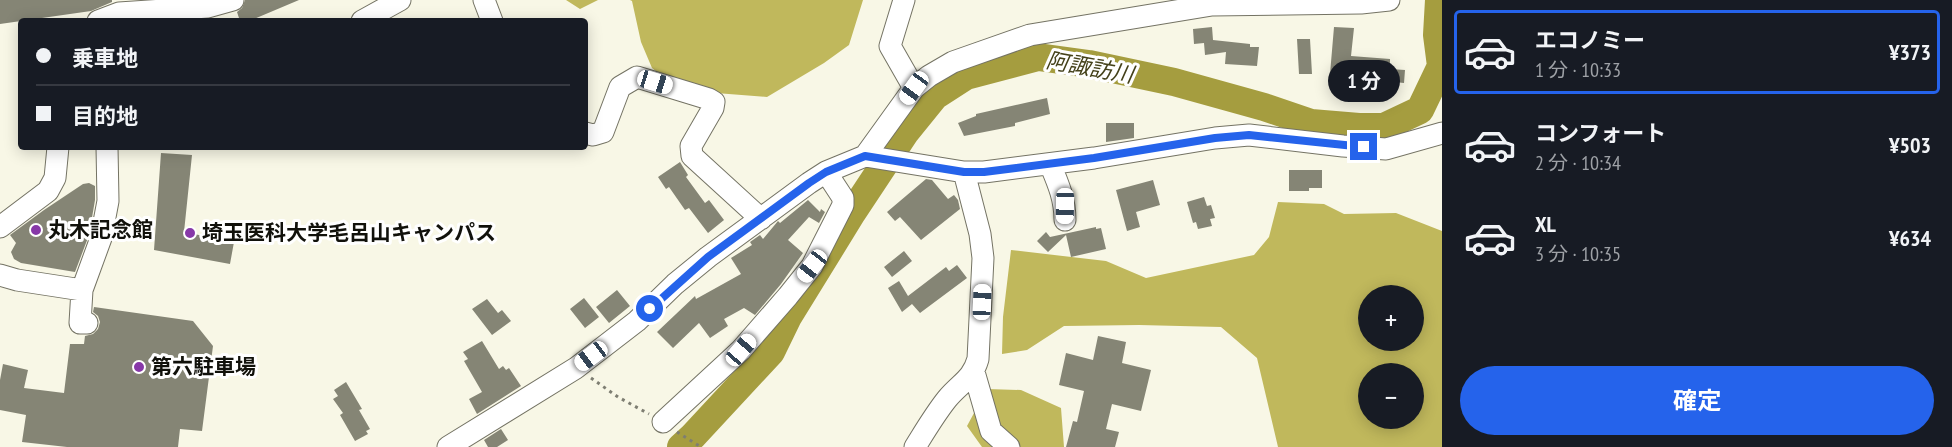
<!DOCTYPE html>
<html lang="ja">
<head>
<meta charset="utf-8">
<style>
	body { margin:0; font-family:"PT Sans Narrow","Noto Sans JP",sans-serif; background:#242831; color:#f1f3f6; height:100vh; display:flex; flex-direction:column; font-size:22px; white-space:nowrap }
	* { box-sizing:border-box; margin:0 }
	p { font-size:20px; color:#9ea1a6 }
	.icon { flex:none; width:33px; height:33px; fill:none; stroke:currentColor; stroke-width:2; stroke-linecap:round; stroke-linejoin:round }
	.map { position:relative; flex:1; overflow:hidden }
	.side { display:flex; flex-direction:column; background:#171b24; width:510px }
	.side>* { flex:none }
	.banner { position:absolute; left:18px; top:18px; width:570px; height:132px; border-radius:6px; box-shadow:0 3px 15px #0003; display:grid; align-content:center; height:132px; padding:0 18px; background:#171b24 }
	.tools { position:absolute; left:1358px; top:285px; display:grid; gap:12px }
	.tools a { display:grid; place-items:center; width:66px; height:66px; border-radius:50%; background:#171b24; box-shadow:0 3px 15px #0003; font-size:30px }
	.end { position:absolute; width:27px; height:27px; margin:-14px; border:8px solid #2563eb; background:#fff; box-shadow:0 0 0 3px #fff }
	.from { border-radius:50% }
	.bubble { position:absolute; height:42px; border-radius:21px; background:#171b24; box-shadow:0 3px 15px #0003; font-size:20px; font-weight:700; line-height:42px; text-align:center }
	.car { position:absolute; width:18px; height:36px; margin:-18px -9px; border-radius:8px; box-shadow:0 0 4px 2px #0007; background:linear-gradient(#fff 24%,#345 0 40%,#fff 0 76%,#345 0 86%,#fff 0) }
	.banner b { display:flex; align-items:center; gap:21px; height:57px; font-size:22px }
	.banner b+b { border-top:2px solid #363941 }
	.banner i { width:15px; height:15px; background:#f1f3f6 }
	ul { padding:10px 0 0; list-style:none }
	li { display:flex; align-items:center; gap:18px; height:84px; margin:0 12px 9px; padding:0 6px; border:3px solid transparent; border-radius:6px }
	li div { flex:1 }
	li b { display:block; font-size:22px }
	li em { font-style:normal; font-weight:700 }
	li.on { border-color:#2563eb }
	li>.icon { width:54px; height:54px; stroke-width:1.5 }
	.cta { display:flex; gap:12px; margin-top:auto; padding:12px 18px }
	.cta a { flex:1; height:69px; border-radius:36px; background:#2563eb; color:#fff; font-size:24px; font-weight:700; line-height:69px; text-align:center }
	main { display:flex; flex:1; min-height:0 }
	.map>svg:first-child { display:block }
</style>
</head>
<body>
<main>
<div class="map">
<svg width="1442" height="447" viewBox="0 0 1442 447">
	<rect width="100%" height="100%" fill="#f8f7e6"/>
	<path fill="#c0b85c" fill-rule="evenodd" d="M566,0h32l-18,9z
		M630,0h233l-14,45 -25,18 -57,34 -64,-5 -35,-11 -16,-13 -11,-26 -9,-41z
		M1278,202l46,2 20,10 52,-1 46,18v216h-164l-21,-89 -36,-31 -82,-2 -75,1 -37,24 -25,4 1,-37 8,-67 95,11 40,17 108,-23 15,-18zM1368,296h45v44h-45zM1368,374h45v44h-45z
		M987,389l34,1 40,18 3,39h-82l-15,-21z"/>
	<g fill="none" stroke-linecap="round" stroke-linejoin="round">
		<path stroke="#a59d3f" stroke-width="28" d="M681,447l12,-11 78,-84 17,-35 64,-104 53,-80 30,-37 31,-20 72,-19 51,7 85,18 90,25 47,16 48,4h25l36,-17 21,-44 -4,-31 2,-35"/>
	</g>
	<path fill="#858575" d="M0,0h112v2l-21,9 -91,13z
		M245,0h54l-50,21h-9l-3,-9 5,-4z
		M1212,27l1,13 37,4v3h9l-2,19 -32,-2 1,-12 -21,3 -1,-12 -10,1 -1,-15z
		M1334,27l20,1 -3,28 39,3v10l15,1 -1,13 -19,-2 -1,6 -42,-4 1,-9h-13z
		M1297,39h13l2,35h-13z
		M1047,98l3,16 -35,9v3l-51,10 -6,-13 18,-7v-2z
		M1106,123h28v15l-28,4z
		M161,153l31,2 -8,77 50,10 -4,22 -76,-14z
		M680,162l8,13 -2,2 19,26 4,-3 15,20 -16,13 -19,-25 -4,2 -16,-23 -3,2 -8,-12z
		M1289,170h33v18h-13v3h-20z
		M926,179l6,1 16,19 6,-4 4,5 2,9 -39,31 -21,-23 -5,4 -8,-9z
		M1153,180l7,25 -24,7 4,15 -13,4 -11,-41z
		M89,183l6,3v14l-6,35 -14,37 -54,-9 -7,-4 -3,-7 5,-9 -6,-8 34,-25 39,-26z
		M1204,197l3,9 4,-1 4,13 -5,1 2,7 -14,3 -2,-7 -3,1 -6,-21z
		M808,200l12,12 1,-3 4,3 -6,11 -10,-6 -21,23 15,13 -22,31 -26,31 -11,-7 -20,11 4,7 -18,12 -11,-15 -26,25 -16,-16 38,-36 1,3 45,-25 -10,-16 21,-13 -2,-3 10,-7 3,4 15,-18 2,2z
		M1096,227v2l5,-1 5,21 -35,8 -5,-22 -18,17 -11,-11 9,-9 4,5z
		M904,251l8,10 -20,16 -8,-10z
		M957,265l10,13 -47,35 -8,-9 -10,8 -14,-24 11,-7 9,15 38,-29 3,4z
		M617,290l13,16 -21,17 -13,-16z
		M584,298l15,19 -14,11 -15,-19z
		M487,299l11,14 4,-3 9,11 -19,14 -20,-26z
		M94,307l99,14 20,25 -11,85 -22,-2 -2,18h-111l-45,-5 4,-27 -26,-5v-30l3,-16 25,6 -4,18 40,5 6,-49h14l1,-8 8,-2 5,-5 2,-7 -2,-6 -5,-4z
		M1098,336l28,6 -4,21 29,7 -10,41 -29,-7 -6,25 13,3 -4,15h-49l7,-26 4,1 7,-31 -25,-6 7,-32 27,7z
		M482,341l17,28 4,-3 3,4 3,-2 12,18 -44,28 -8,-15 13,-7 -18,-31 4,-2 -5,-7z
		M346,382l16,27 -3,1 11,19 -4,2 2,3 -13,7 -15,-26 3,-2 -10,-14 5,-3 -4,-6z
		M501,429l7,11 -11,7h-9l-4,-7z"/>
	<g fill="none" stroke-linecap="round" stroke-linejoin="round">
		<g stroke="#747364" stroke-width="23">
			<path id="minor" d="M484,0l8,21
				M904,0l-14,46 24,42
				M98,21l21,-8 89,-6 25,-7
				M362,21l38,-21
				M585,133l8,2 10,-3 17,-45 17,-10 72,22 5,3 -1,6 -22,38 1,10 69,63
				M865,156l49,-68 15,-12 24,-14 77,-27 182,-30 149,-2 28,-3
				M1050,164c8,19 15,35 15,56
				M0,227l48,-36 7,-13 3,-31
				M0,275l17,5 65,10
				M87,323h-7l2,-33 19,-52 7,-37 -1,-54
				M974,372l17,59 18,16
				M663,422l78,-72 47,-54 24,-30 31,-61v-7l-17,-26
				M448,447l128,-79 61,-47 38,-37 33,-27 101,-74 17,-11 39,-16 99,16h20l110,-14 121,-20 34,-3 94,11 43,3 56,-16
				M915,447c10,-16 20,-33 32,-48 13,-16 25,-19 31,-40l5,-101 -3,-24 -16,-62"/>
		</g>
		<path stroke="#7e7e72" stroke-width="3" stroke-dasharray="3 4.5" stroke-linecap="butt" d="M591,378l27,19 31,17
			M677,432l24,15"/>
		<use href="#minor" stroke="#fff" stroke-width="21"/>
	</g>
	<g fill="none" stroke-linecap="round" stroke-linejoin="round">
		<path stroke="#2563eb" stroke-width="8" d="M650,309l58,-52 101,-74 17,-11 39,-16 99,16h20l110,-14 121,-20 34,-3 115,12"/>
	</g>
	<g fill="#8738a8" stroke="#fff" stroke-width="2">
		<circle cx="36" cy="230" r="6"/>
		<circle cx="190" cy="233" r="6"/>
		<circle cx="139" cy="367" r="6"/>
	</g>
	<g text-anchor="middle" stroke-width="6" stroke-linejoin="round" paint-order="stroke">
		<g font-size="21" font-weight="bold" fill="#11110b" stroke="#fff" text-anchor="start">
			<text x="48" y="237">丸木記念館</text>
			<text x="202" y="240">埼玉医科大学毛呂山キャンパス</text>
			<text x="151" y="374">第六駐車場</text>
		</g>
		<g font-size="22" font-style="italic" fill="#44411a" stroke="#fff">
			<text transform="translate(1090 67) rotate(10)" y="8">阿諏訪川</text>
		</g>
	</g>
</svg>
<div class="tools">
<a>+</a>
<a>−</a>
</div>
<i class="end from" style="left:650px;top:309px"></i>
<i class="end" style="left:1364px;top:147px"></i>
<div class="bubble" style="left:1328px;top:60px;width:72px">1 分</div>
<i class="car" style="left:655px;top:82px;rotate:107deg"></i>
<i class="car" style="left:914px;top:88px;rotate:216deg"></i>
<i class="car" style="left:1065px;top:206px;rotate:181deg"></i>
<i class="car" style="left:812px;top:266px;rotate:218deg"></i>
<i class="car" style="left:982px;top:302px;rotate:2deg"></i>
<i class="car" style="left:741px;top:350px;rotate:41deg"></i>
<i class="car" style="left:591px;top:356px;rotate:233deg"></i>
<div class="banner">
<b><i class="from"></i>乗車地</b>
<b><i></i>目的地</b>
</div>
</div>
<section class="side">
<ul>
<li class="on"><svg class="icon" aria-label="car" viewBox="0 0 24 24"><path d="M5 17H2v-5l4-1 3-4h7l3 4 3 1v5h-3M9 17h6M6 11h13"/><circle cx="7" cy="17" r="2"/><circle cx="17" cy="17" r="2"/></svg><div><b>エコノミー</b><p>1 分 · 10:33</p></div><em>¥373</em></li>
<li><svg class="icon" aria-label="car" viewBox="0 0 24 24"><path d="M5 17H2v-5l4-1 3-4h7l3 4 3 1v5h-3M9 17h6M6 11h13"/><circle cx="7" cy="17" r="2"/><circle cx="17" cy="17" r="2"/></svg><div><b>コンフォート</b><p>2 分 · 10:34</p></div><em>¥503</em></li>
<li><svg class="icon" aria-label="car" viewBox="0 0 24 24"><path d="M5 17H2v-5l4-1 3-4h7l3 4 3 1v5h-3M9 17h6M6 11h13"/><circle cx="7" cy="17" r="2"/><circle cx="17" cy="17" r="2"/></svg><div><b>XL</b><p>3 分 · 10:35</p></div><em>¥634</em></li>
</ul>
<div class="cta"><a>確定</a></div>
</section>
</main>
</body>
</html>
